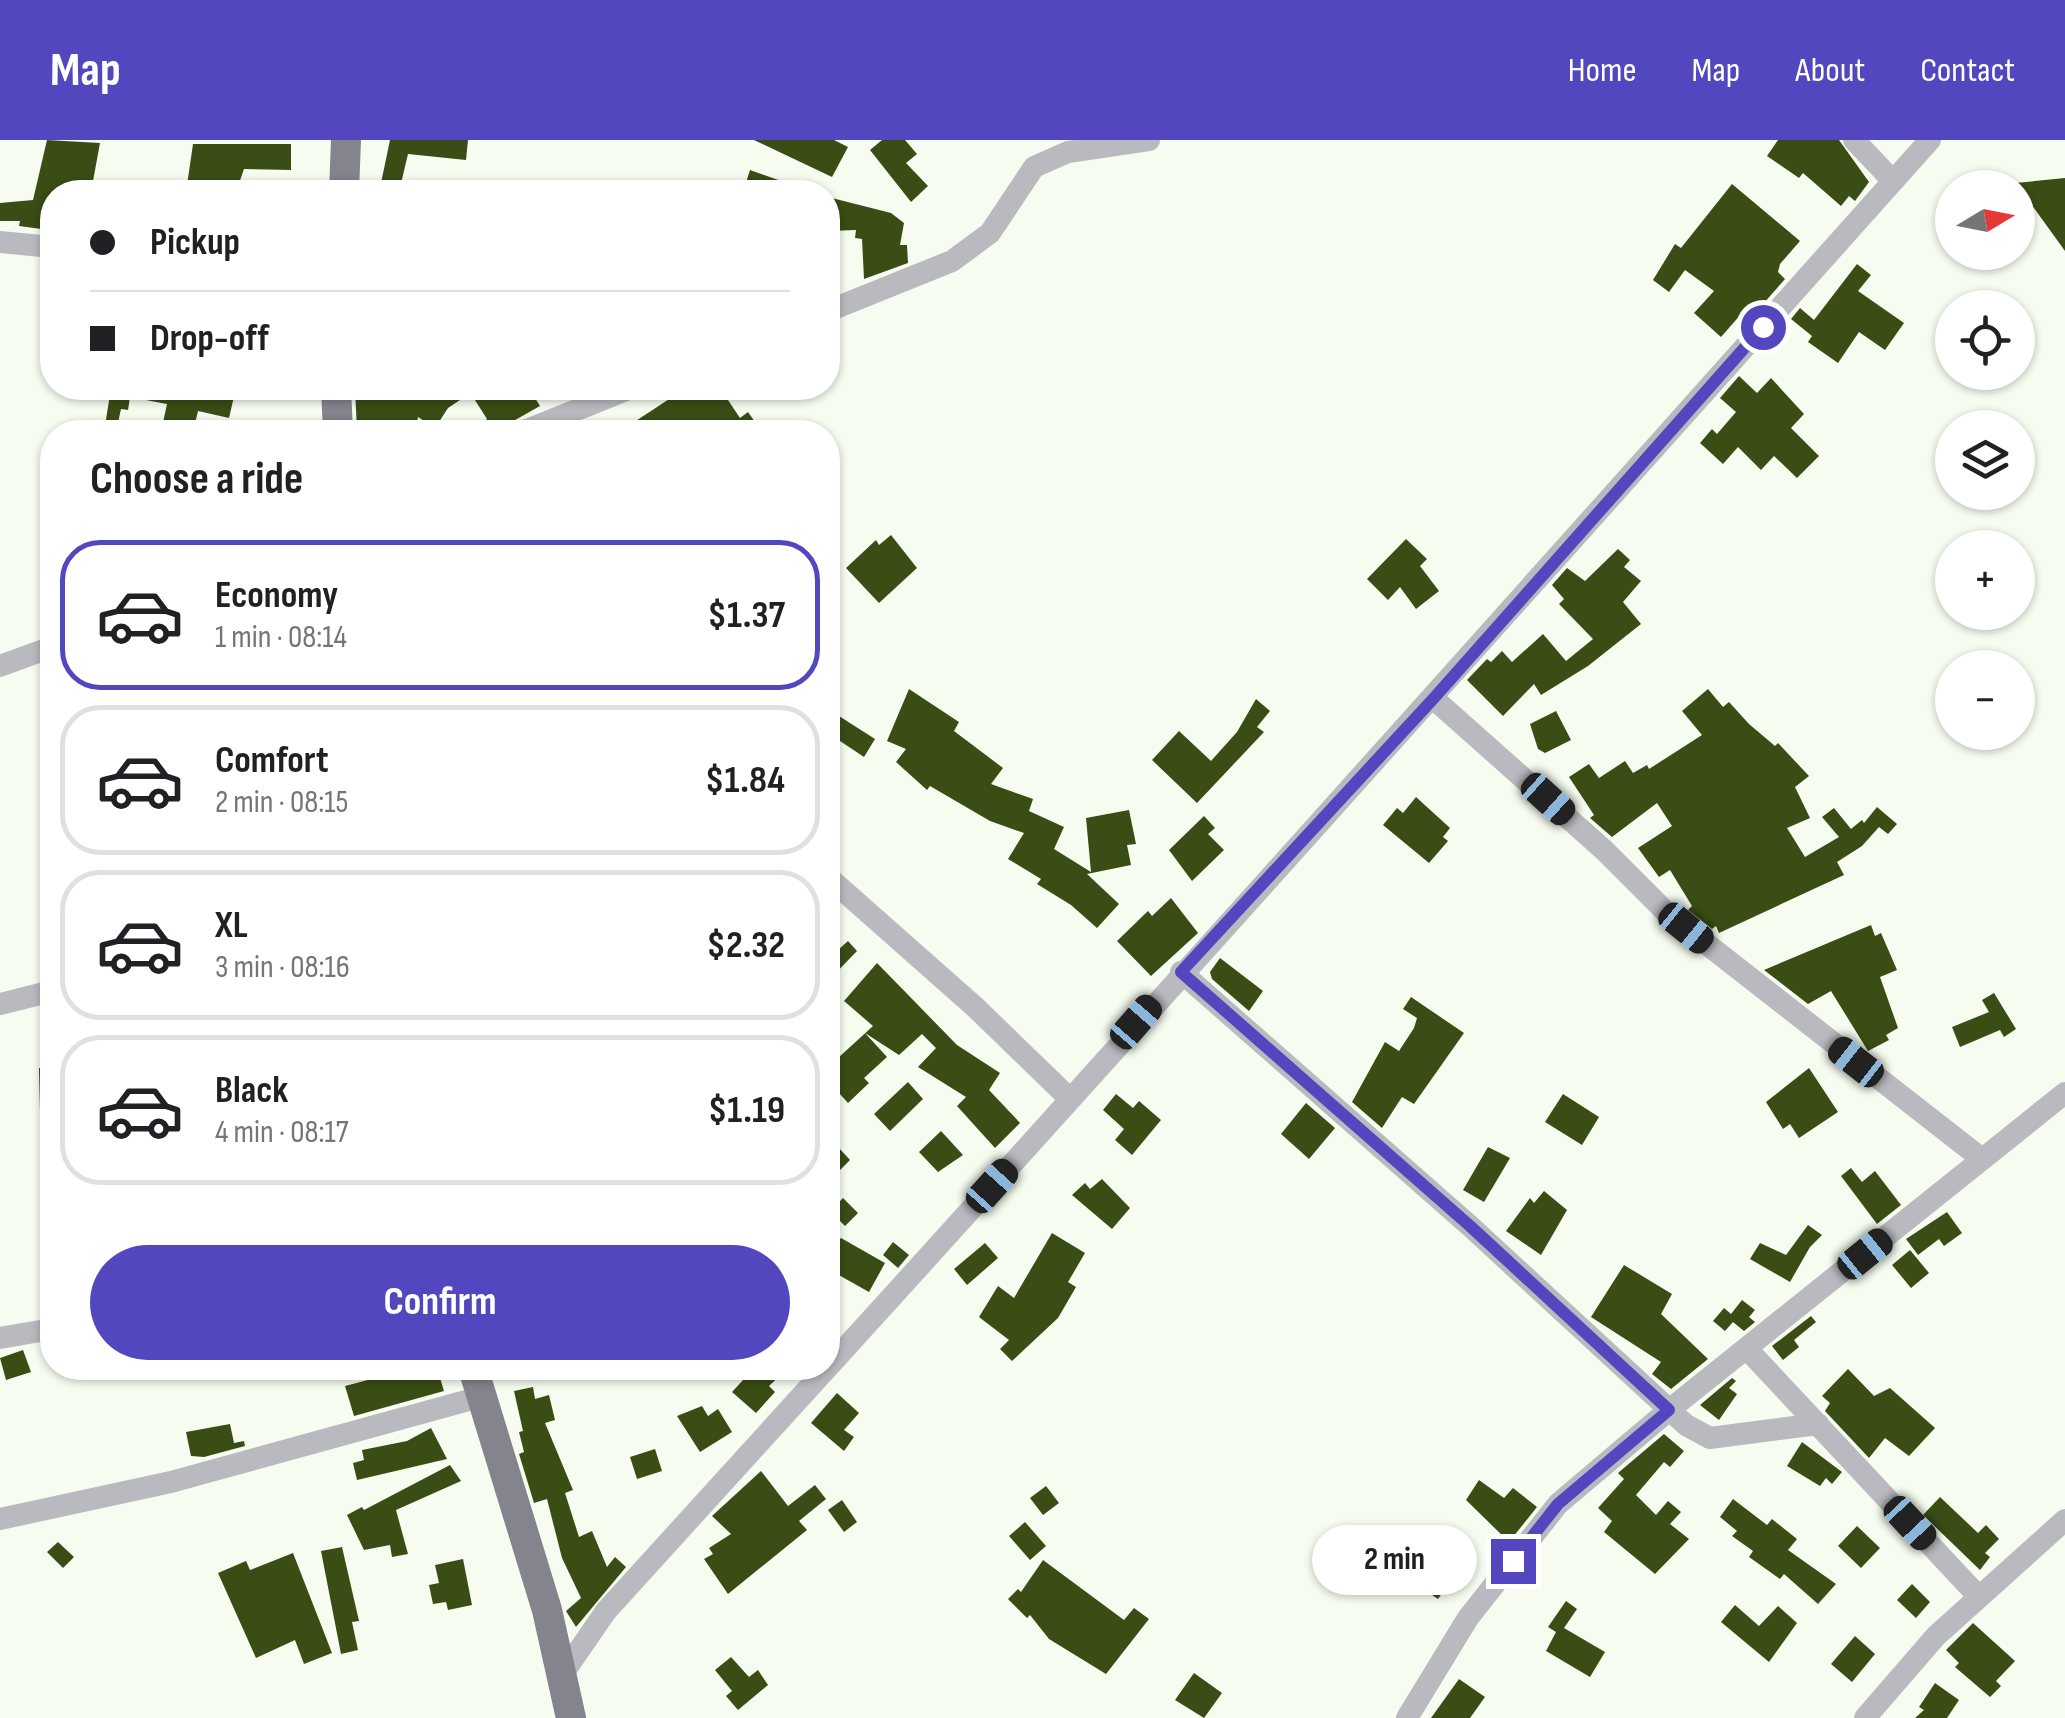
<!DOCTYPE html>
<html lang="en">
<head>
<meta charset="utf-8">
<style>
	body { margin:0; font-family:"Sofia Sans Condensed",sans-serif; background:#f6f6f6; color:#202124; height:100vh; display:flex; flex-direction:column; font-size:38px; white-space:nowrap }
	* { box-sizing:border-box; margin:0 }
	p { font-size:32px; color:#757577 }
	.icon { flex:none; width:55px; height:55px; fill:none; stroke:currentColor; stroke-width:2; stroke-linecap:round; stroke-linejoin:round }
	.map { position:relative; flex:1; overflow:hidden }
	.drawer { position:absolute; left:40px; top:280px; width:800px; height:960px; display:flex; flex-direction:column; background:#fff; border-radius:40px; box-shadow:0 2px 8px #0004 }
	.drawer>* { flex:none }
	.top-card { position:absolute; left:40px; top:40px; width:800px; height:220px; border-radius:40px; box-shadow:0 2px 8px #0004; display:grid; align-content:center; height:220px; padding:0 50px; background:#fff }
	.needle { width:65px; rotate:80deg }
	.controls { position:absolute; left:1935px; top:30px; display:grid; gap:20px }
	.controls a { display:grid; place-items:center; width:100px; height:100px; border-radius:50%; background:#fff; box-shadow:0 2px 8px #0004; font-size:50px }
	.end { position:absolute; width:45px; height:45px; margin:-22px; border:12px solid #5347bf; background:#fff; box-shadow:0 0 0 5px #fff }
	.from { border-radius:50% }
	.bubble { position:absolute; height:70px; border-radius:35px; background:#fff; box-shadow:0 2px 8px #0004; font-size:32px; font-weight:700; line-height:70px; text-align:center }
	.car { position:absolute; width:30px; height:60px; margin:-30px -15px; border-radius:12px; box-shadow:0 0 8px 2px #0007; background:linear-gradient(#222 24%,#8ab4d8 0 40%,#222 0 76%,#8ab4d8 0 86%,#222 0) }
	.top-card b { display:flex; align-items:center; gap:35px; height:95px; font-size:38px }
	.top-card b+b { border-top:2px solid #e0e0e0 }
	.top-card i { width:25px; height:25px; background:#202124 }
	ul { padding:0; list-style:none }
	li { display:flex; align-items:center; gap:30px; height:150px; margin:0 20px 15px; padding:0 30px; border:5px solid #e0e0e0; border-radius:40px }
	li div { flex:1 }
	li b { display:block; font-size:38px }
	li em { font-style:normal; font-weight:700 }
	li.current { border-color:#5347bf }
	li>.icon { width:90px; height:90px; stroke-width:1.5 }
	h2 { padding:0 50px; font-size:45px; line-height:120px }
	.cta { display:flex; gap:20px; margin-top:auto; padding:20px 50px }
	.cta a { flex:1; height:115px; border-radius:60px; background:#5347bf; color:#fff; font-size:40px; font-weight:700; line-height:115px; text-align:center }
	header { display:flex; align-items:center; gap:60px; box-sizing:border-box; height:140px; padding:0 50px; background:#5347bf; color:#fff }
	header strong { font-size:48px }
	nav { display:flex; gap:55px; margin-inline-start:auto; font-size:35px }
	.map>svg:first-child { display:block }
</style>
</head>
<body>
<header>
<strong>Map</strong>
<nav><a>Home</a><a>Map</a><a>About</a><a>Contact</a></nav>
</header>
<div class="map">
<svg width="2065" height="1578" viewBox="0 0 2065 1578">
	<rect width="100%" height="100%" fill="#f7fcf0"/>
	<path fill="#394d14" d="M47,0l53,3 -9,49h-40l-2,38 -30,-4 1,-5h-20v-18l33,-3z
		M390,0h78l-2,20 -58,-6 -9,38h-15l1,-8 -4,-1z
		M754,0h80l14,7 -16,30z
		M882,0h23l12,14 -11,9 22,23 -17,16 -41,-52z
		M1778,0h61l30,42 -14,19 -6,-5 -8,10 -38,-33 -4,5 -32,-22z
		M193,4h98v26l-47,-1 -8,23 -29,-9 -2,9h-19z
		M750,30l54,19 -1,3h-60z
		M2065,38v73l-49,-68z
		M1732,44l68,57 -20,23 -2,8 7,7 -29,33 -7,-7 -28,32 -27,-24 20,-22 -29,-21 -16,22 -16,-12 22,-36 6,4z
		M828,57l63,16 13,10 -4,22h7l1,18 -44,16 -2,-40 -7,-1 1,-8 -28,1z
		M1857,124l14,11 -13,16 46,32 -19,27 -26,-18 -21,31 -30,-21 4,-6 -21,-17 9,-11 14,12z
		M1739,236l18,17 14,-15 33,36 -13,14 28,28 -22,22 -23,-22 -13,14 -23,-23 -15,17 -23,-21 12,-14 5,5 19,-22 -16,-14z
		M111,248h125l-7,30 -31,-7 -5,21h-32l6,-28 -37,-7 -2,13 -7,-1 -5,23h-12z
		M355,248h123l-30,20 -13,20 -17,-11 -3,15 -58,-1z
		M486,248h43l11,18 -46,26h-24l17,-13 -14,-22z
		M686,248h34l20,30 8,-6 14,20h-42l5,-3 -4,-5 -8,5 -5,-8 -18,11h-71z
		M891,395l26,33 -38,35 -33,-35 30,-28 3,5z
		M1406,399l21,20 -7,7 19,25 -23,18 -16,-22 -12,13 -21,-21z
		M1618,409l12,11 -6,7 17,14 -18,21 18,22 -53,42 -47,29 -7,-11 -31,32 -36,-36 20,-21 4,3 11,-11 10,11 31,-28 23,27 27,-22 -34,-35 5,-5 -12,-14 15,-17 18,13z
		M909,549l50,33 -5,9 49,37 -12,16 42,15 -4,12 35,16 -10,22 37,23 -5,-54 43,-8 7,34 -9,1 4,20 -44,9 32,30 -22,24 -26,-23 -34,-21 4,-5 -33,-20 16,-26 -34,-12 -60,-35 -3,4 -31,-28 10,-13 -19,-8z
		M1708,549l15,18 6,-5 20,22 26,22 3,-3 31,33 -14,11 15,31 -23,10 18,29 34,-20 -17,-20 12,-9 17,21 11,-9 2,3 13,-16 20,17 -9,10 -9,-7 -17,19 -25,16 7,13 -125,58 -3,-7 -4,3 -24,-19 4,-4 -22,-36 -11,7 -21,-29 34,-22 -15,-23 -45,34 -22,-19 4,-3 -25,-38 20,-13 10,14 26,-17 8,12 14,-8 2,4 53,-34 -20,-24z
		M1256,559l14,12 -13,16 7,5 -67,71 -45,-43 27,-29 32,30 26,-29z
		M828,569l47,30 -11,18 -36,-24z
		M1556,571l15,29 -26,13 -7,-4 -8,-25z
		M1416,657l34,31 -7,9 5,4 -19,22 -46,-38 14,-17 6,5z
		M1204,676l11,12 -7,6 16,16 -32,31 -23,-31z
		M1171,758l27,35 -47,43 -34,-35 31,-30 4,5z
		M1871,785l4,11 6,-3 16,37 -17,7 18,51 -12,7 3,5 -21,11 -37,-60 -23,13 -44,-34z
		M848,801l9,10 -29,30v-22z
		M1220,818l43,33 -14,20 -37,-32 -2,-7z
		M877,823l80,82 43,28 -11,17 31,33 -25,25 -38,-42 9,-9 -48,-30 18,-19 -14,-14 -23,21 -34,-22 22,24 -23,21 5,5 -21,20 -20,-22v-33l10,10 35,-32 -29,-25z
		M1994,853l22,36 -12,8 -4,-7 -40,17 -8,-20 37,-15 -7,-12z
		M1411,857l53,36 -50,71 -12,-7 -20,31 -30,-26 33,-60 14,9 15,-23 3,-10 -14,-9z
		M52,927v86l-11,1 -2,-86z
		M1809,928l29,44 -39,26 -9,-14 -7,5 -17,-27z
		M908,942l15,17 -33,32 -16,-17z
		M1116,954l17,14 6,-7 22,19 -29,35 -17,-15 9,-11 -21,-19z
		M1563,954l36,23 -17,28 -37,-23z
		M1306,963l29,25 -26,31 -28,-25z
		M941,991l22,24 -25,17 -19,-20z
		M828,996l22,24 -15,15 -7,-8z
		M1488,1007l22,11 -26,44 -21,-12z
		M1851,1028l11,14 13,-11 26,34 -24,19 -36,-48z
		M1102,1039l28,29 -18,21 -40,-34 13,-12 5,6z
		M1544,1051l23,19 -26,45 -35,-24 24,-33 4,5z
		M843,1058l15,15 -13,13 -15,-15z
		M1947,1072l15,21 -18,13 -5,-7 -21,16 -12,-16z
		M1808,1085l14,10 -12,12 -20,35 -40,-23 10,-16 26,12z
		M1052,1093l33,20 -17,29 8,5 -18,31 -46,43 -12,-12 9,-9 -30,-23 19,-31 16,12z
		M841,1098l44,25 -16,29 -41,-23v-18z
		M893,1102l16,13 -11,13 -15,-13z
		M985,1103l13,15 -31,27 -13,-16z
		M1910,1110l19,23 -18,15 -19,-23z
		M1624,1125l48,29 -11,20 47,45 -37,30 -19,-15 9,-12 -70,-45z
		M1742,1160l13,10 -6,7 6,5 -11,9 -11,-9 -8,9 -12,-10 11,-13 7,6z
		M1811,1176l5,6 -22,18 5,7 -16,13 -11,-14z
		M23,1210l8,22 -25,8 -6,-22z
		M413,1228h24l7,23 -90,25 -9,-30z
		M754,1228h34l-19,18 6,6 -19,21 -24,-21z
		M1848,1229l26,27 16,-8 45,40 -26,28 -24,-18 -16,20 -44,-47 5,-8 -8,-7z
		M1732,1238l4,3 -7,7 8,6 -18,26 -19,-15z
		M533,1247l2,12 14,-4 6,25 -10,3 28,67 -8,3 14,44 13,-6 15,36 8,-10 11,10 -50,60 -10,-16 15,-13 -19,-40 -15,-59 -13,4 -15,-49 5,-2 -5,-20 4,-1 -9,-40z
		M837,1253l22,20 -15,17 10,7 -10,14 -33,-28z
		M702,1266l6,10 10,-7 14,23 -32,20 -23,-36z
		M230,1284l4,19 10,-2 1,5 -41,11 -13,-1 -5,-24z
		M431,1288l16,31 -90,21 -4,-17 11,-3 -2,-10 45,-9z
		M1664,1294l20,17 -14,16 -6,-5 -28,33 20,20 12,-14 13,11 -11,12 19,15 -34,35 -51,-42 8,-11 -14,-13 26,-29 -6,-6z
		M1802,1302l40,30 -10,12 -6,-6 -6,8 -33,-20z
		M655,1309l7,22 -25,8 -7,-22z
		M450,1325l11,16 -65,29 12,44 -16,3 -2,-12 -26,5 -17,-35 15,-8 2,3z
		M761,1331l27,35 27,-21 11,14 -27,22 8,9 -79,64 -24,-35 9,-5 -4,-6 22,-14 -19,-18z
		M1479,1340l25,18 9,-10 24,19 -28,35 -43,-42z
		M1046,1346l13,17 -16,12 -13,-17z
		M1940,1357l38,36 8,-8 13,14 -14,14 5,4 -10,13 -57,-55z
		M1733,1359l34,26 5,-6 25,20 -9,11 48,34 -18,20 -34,-30 -4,5 -31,-22 4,-6 -21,-15 5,-5 -17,-14z
		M842,1360l15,22 -13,10 -16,-22z
		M1025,1382l21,24 -16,14 -21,-24z
		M1857,1386l23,22 -19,20 -23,-22z
		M58,1402l16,15 -11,11 -16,-16z
		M342,1407l17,74 -7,1 6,28 -17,4 -20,-103z
		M1425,1407l33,23 -20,29 -19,-13 5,-7 -15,-11z
		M293,1413l39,100 -28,11 -9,-24 -39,18 -38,-85 28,-12 4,9z
		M463,1419l9,46 -24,5 -2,-8 -13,2 -4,-19 10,-2 -4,-18z
		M1043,1420l81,60 10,-12 15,11 -43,55 -57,-35 -19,-24 -3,3 -19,-19 10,-10 3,3z
		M1912,1444l18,18 -14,16 -19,-18z
		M1566,1461l11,8 -13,19 41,24 -15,25 -44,-26 10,-19 -8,-5z
		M1735,1465l24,21 19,-20 19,17 -28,39 -48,-40z
		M1973,1483l42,38 -19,20 5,5 -11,11 -35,-30 4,-4 -13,-13z
		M1855,1496l20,18 -23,28 -21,-18z
		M731,1517l18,20 9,-7 10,15 -30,25 -12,-14 6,-5 -17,-21z
		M1194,1533l28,20 -18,25 -29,-18z
		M1459,1539l26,18 -15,21h-39z
		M1935,1543l24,17 -12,18h-32l9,-8 -5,-3z"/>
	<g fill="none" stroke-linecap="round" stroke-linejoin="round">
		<path stroke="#b9babf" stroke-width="22" d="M1854,0l39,41
			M0,102l52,5
			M828,171l124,-50 38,-28 44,-66 34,-15 81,-12
			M522,292l109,-44
			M0,526l52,-19
			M1434,559l170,151 63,63 315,246
			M828,737l147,130 95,92
			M1181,832l289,254 216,199 24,13 108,-14
			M0,864l52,-13
			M0,1198l52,-9
			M1748,1210l231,247
			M828,1227c370,-406 735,-817 1102,-1227
			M0,1379l171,-37 309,-85
			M562,1535l44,-64 221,-243
			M1407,1578l61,-100 90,-114 111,-94 396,-317
			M1865,1578l71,-82 129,-116"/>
		<path stroke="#83848d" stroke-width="30" d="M344,52l2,-52
			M336,248l2,44
			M473,1228l74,242 24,108"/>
	</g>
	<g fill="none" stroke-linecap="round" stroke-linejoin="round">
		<path stroke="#5347bf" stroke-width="12" d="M1513,1421l45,-57 111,-94 -199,-184 -289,-254 253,-274 329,-371"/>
	</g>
</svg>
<div class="controls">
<a><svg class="needle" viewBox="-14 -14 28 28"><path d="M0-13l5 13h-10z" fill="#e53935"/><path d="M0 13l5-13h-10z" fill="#757577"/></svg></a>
<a><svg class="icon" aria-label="locate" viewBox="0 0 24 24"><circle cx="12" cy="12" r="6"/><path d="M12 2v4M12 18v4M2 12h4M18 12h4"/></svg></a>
<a><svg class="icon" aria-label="layers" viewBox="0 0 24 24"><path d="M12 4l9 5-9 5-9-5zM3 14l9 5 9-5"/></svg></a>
<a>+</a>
<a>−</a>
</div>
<i class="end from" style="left:1763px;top:187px"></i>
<i class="end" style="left:1513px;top:1421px"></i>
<div class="bubble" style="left:1312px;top:1385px;width:165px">2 min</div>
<i class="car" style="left:1548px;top:659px;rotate:132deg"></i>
<i class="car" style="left:1686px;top:788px;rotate:129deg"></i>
<i class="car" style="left:1136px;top:882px;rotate:41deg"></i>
<i class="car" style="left:1856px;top:922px;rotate:308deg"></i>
<i class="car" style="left:992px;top:1046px;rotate:42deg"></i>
<i class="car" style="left:1865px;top:1114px;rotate:51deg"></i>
<i class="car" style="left:1910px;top:1383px;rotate:137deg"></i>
<div class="top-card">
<b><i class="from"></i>Pickup</b>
<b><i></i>Drop-off</b>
</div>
<section class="drawer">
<h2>Choose a ride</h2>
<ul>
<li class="current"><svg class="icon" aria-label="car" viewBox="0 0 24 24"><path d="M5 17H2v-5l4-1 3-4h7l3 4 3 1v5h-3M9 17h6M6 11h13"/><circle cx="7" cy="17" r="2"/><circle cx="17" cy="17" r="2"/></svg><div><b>Economy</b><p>1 min · 08:14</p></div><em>$1.37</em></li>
<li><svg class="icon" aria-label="car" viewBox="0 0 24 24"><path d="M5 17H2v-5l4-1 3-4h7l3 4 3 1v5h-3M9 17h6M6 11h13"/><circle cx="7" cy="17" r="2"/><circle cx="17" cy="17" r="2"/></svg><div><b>Comfort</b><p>2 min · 08:15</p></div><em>$1.84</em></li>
<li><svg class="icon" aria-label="car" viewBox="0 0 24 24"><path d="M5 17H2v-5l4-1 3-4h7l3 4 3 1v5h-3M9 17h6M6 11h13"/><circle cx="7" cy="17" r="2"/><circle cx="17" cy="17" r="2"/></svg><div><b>XL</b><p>3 min · 08:16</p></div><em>$2.32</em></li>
<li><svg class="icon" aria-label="car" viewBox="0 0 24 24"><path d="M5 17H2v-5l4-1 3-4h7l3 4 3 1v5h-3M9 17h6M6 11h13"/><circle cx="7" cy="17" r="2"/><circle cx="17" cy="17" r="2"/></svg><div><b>Black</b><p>4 min · 08:17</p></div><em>$1.19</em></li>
</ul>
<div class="cta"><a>Confirm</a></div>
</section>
</div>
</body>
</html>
